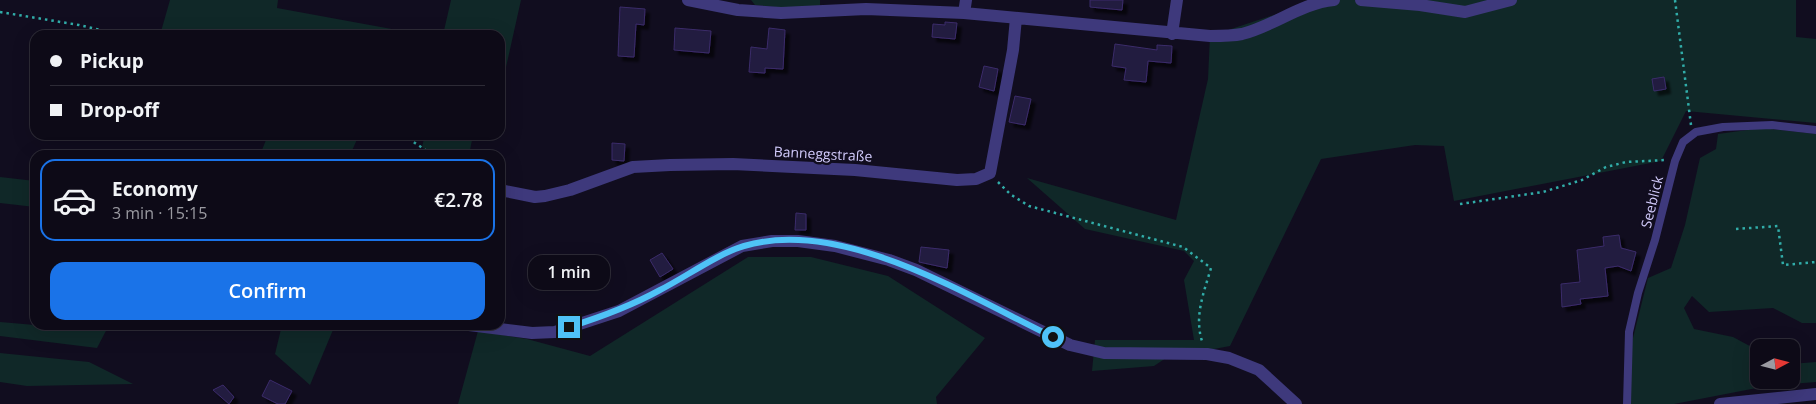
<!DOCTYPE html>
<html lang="en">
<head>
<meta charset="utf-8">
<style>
	body { margin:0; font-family:"Open Sans",sans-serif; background:#161320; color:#f1f3f6; height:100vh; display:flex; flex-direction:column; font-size:19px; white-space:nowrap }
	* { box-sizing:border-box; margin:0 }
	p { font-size:16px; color:#9a9aa1 }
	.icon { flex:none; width:28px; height:28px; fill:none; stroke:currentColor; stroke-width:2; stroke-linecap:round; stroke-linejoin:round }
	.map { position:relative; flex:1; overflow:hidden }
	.details { position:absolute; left:30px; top:150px; width:475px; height:180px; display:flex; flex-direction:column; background:#0d0a17; border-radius:15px; box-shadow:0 5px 20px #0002,0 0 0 1px #2d2b36 }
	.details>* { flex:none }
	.hud { position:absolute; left:30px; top:30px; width:475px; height:110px; border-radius:15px; box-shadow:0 5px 20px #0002,0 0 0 1px #2d2b36; display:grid; align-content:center; height:110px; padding:0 20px; background:#0d0a17 }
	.needle { width:32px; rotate:83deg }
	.fabs { position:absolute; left:1750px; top:339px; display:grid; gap:10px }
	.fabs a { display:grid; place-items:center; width:50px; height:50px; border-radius:10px; background:#0d0a17; box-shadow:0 5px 20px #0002,0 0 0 1px #2d2b36; font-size:25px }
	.end { position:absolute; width:22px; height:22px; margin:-11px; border:6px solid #4fc3f7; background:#111; box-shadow:0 0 0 2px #111 }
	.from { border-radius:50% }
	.bubble { position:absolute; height:35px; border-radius:15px; background:#0d0a17; box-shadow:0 5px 20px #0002,0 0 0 1px #2d2b36; font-size:16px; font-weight:600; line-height:35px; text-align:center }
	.hud b { display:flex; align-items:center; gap:18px; height:48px; font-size:19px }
	.hud b+b { border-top:1px solid #2d2b36 }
	.hud i { width:12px; height:12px; background:#f1f3f6 }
	ul { padding:9px 0 0; list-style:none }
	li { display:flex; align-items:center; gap:15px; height:82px; margin:0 10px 8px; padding:0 10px; border:2px solid transparent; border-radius:15px }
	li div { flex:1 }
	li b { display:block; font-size:19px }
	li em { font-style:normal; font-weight:600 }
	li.on { border-color:#1a73e8 }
	li>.icon { width:45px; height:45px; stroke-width:1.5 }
	.primary-button { display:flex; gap:10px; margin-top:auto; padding:10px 20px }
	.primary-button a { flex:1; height:58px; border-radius:15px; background:#1a73e8; color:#fff; font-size:20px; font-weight:600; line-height:58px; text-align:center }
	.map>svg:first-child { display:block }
</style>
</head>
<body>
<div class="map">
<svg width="1816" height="404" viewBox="0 0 1816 404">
	<defs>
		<filter id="shadow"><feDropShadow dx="4.5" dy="4.5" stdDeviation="1" flood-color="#0009"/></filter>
	</defs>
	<rect width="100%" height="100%" fill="#110d1f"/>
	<path fill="#102828" d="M170,0h108l-1,8 120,22v5h-237z
		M451,0h70l-21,94v-59h-57z
		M751,0h69v6l-33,2 -32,-3z
		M1311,0h485v37l20,2v84l-130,-12 -25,50 -207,40 -10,-55 -29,-1 -94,14 -91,187 -64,12 -12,8 -62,5 3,-31h99l-10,-60 10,-19 -10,-10 -99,-22 -58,-51 149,42 32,-141 2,-43 100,-33z
		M1762,128l54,6v189h-14l-29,-15 -64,4 -17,-16 -8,12 10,21 39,8 26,14v29h32v-16l25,-2v20l-49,4 -93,18h-44l-1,-50 19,-76 23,-10 14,-43 15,-67 16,-9 2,-15z
		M268,135h91l-9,20h-90z
		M425,135h48l-4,20h-38l-9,-8z
		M0,177l35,4v26l-35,-4z
		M748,257h63l77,19 97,62 -49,59 1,7h-479l20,-73 49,8 63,17z
		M0,322l82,7 2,-4h25l-12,23 -97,-12z
		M282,325h53l-25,60 -35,-31z
		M0,353l89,9 44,22 -106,2 -27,-4z"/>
	<path fill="#221a3f" stroke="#3b2c6a" filter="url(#shadow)" d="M1090,0h33l-1,10 -32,-3z
		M620,7l25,2 -1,16 -8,-1 -2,33 -16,-1z
		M945,22l12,1 -2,16 -23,-2 1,-13 12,1z
		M675,28l36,3 -2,22 -35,-3z
		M769,28l16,2 -2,39 -18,-1v5l-16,-1 2,-25 16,2z
		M1115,44l42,6v-5l15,1 -1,17 -23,-2 -2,21 -22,-2 2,-12 -14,-2z
		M984,66l14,3 -4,22 -15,-4z
		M1664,77l2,12 -12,2 -2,-12z
		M1015,96l16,3 -6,26 -16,-3z
		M612,143l13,1 -1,17 -12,-1z
		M796,213l10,1v16h-11z
		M1619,235l2,13 15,4 -5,19 -13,-5 -13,2 3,28 -28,3 1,5 -19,3 -1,-23 19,-2 -3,-32 27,-4 -1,-9z
		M921,247l28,3 -2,18 -28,-6z
		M662,253l11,16 -13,8 -10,-17z
		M270,380l22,11 -7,13h-7l-16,-8z
		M223,385l11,12 -5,7 -16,-14z"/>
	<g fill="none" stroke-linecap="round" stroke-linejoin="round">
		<path stroke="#31ada9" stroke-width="2.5" stroke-dasharray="2.5 4" stroke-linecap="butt" d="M1675,0l16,125
			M0,12l79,13 43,10
			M403,135l30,20
			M998,182l12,12 19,12 154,41 28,21c-7,24 -17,48 -9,73
			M1460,204l83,-12 39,-12 24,-13 20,-5 40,-2
			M1736,229l42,-3 5,39 33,-3"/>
		<path stroke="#3e397c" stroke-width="8" d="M1627,404l2,-72 9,-39 17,-53 20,-79 8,-19 13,-10 27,-5 49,-2 44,5"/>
		<path stroke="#3e397c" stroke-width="12" d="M688,0l50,10 43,3 85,-4 98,4 246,23c10,0 22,0 32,-2 32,-8 59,-31 92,-34
			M1361,0l59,5 45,7 46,-12
			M964,13l2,-13
			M1172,34l5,-34
			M500,190l35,7 10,-1 25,-6 63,-23 37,-2 63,-1 122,6 102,10 19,-1 14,-6 23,-123 3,-32
			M469,325l63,8 23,-1 64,-21 123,-65 30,-5h26l37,5 54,14 27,10 154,75 34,8 103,1 22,4 30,12 37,34
			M1720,404l96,-10"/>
	</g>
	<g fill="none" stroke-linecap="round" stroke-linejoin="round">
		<path stroke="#4fc3f7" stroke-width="6" d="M569,327c32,-10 62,-21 91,-37 24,-12 59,-37 84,-44 98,-29 224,50 309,91"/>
	</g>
	<g text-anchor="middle" stroke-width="5" stroke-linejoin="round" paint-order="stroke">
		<g font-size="14" fill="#d3ccfd" stroke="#110d1f">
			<text transform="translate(823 154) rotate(3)" y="5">Banneggstraße</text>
			<text transform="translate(1652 202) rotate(-76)" y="5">Seeblick</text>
		</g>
	</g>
</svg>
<div class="fabs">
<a><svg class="needle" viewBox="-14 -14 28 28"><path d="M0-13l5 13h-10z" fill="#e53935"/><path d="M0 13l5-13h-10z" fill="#9a9aa1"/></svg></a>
</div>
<i class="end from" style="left:1053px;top:337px"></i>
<i class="end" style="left:569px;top:327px"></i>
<div class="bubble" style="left:528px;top:255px;width:82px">1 min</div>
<div class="hud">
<b><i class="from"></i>Pickup</b>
<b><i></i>Drop-off</b>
</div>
<section class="details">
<ul>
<li class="on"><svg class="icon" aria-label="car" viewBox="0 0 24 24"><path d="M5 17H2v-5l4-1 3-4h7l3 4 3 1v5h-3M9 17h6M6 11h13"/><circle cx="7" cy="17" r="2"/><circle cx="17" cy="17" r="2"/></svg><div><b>Economy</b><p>3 min · 15:15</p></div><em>€2.78</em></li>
</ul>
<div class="primary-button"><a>Confirm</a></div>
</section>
</div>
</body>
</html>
